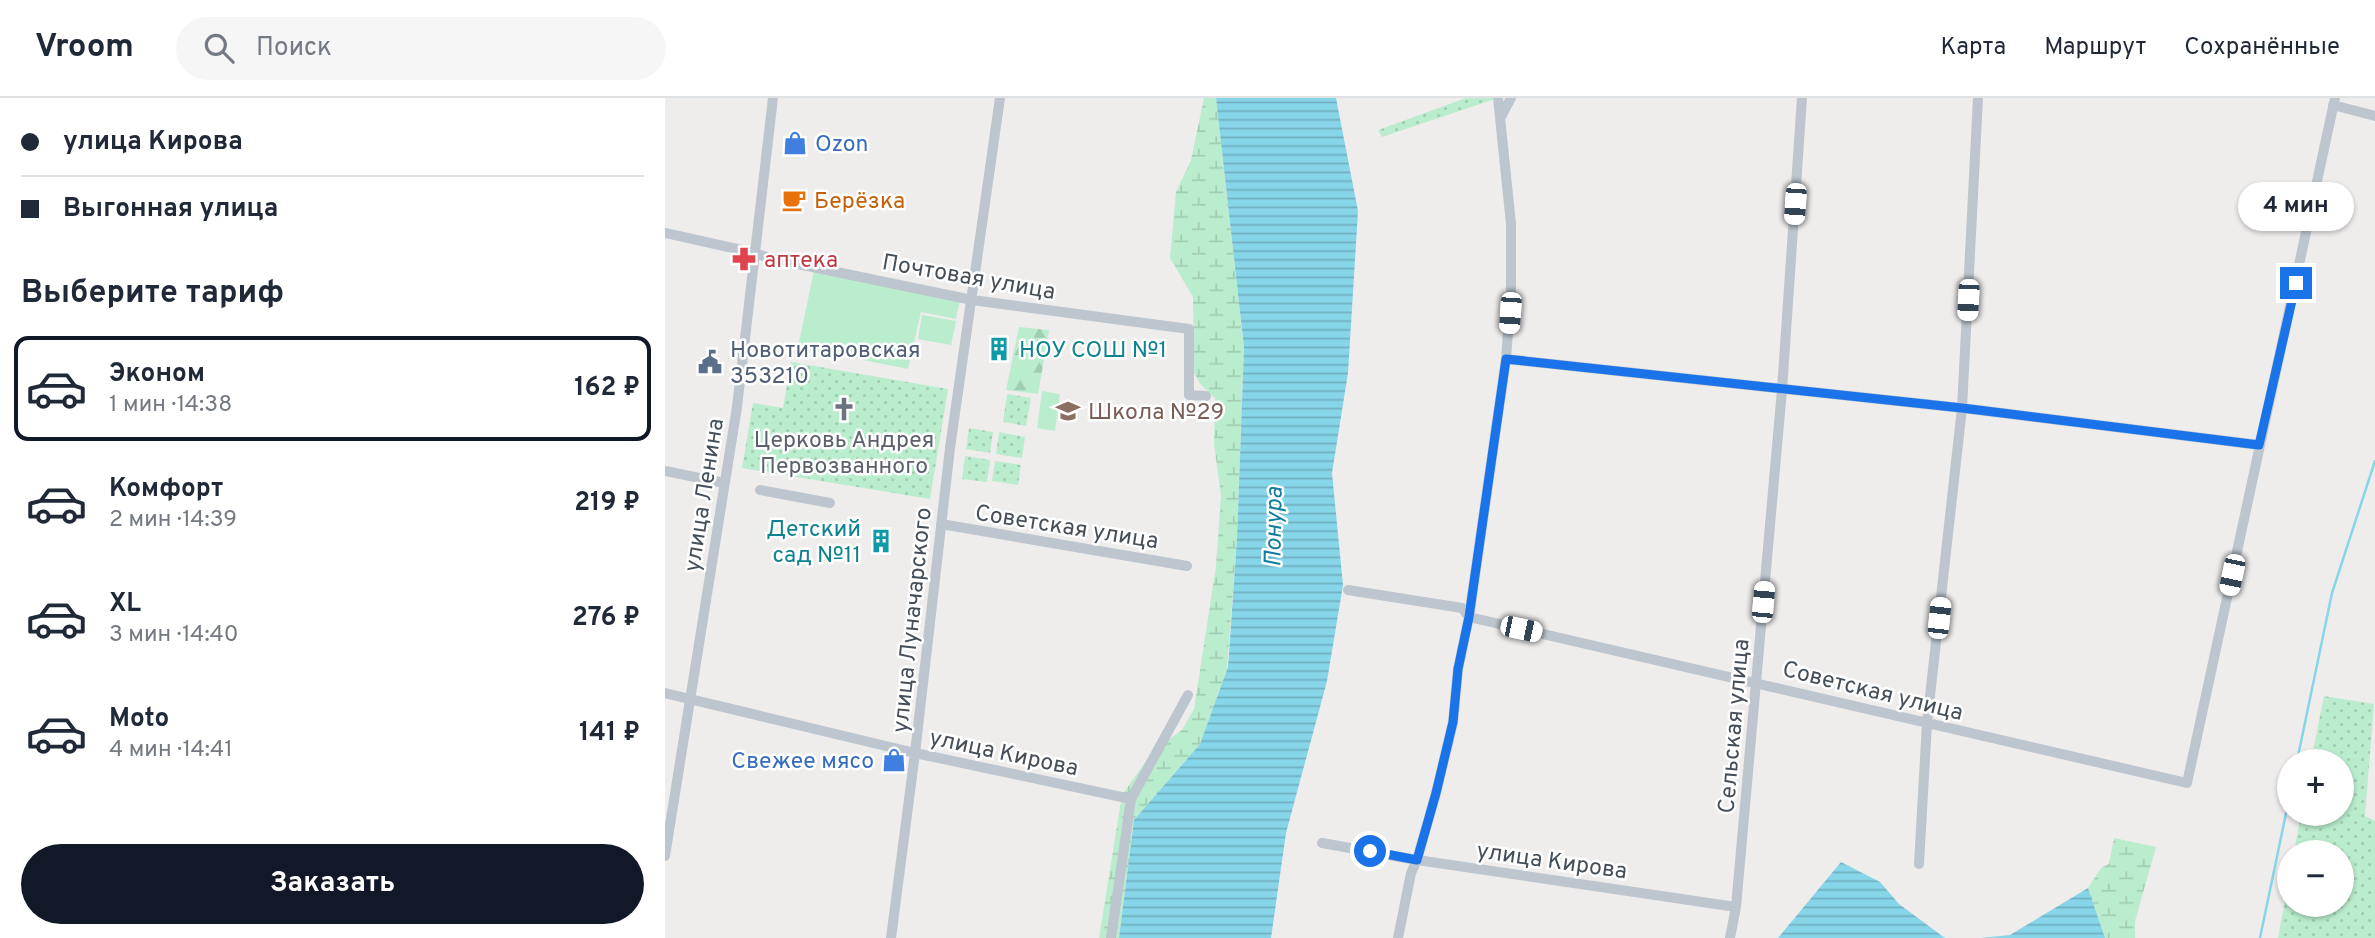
<!DOCTYPE html>
<html lang="ru">
<head>
<meta charset="utf-8">
<style>
	body { margin:0; font-family:Overpass,sans-serif; background:#f6f6f7; color:#1f2937; height:100vh; display:flex; flex-direction:column; font-size:26px; white-space:nowrap }
	* { box-sizing:border-box; margin:0 }
	p { font-size:23px; color:#747a83 }
	.icon { flex:none; width:38px; height:38px; fill:none; stroke:currentColor; stroke-width:2; stroke-linecap:round; stroke-linejoin:round }
	.map { position:relative; flex:1; overflow:hidden }
	.sheet { display:flex; flex-direction:column; background:#fff; width:665px }
	.sheet>* { flex:none }
	.top-card { display:grid; align-content:center; height:154px; padding:0 21px; background:#fff }
	.fabs { position:absolute; left:1612px; top:651px; display:grid; gap:14px }
	.fabs a { display:grid; place-items:center; width:77px; height:77px; border-radius:50%; background:#fff; box-shadow:0 2px 5px #0004; font-size:35px }
	.end { position:absolute; width:32px; height:32px; margin:-16px; border:9px solid #1a73e8; background:#fff; box-shadow:0 0 0 4px #fff }
	.from { border-radius:50% }
	.bubble { position:absolute; height:49px; border-radius:24px; background:#fff; box-shadow:0 2px 5px #0004; font-size:23px; font-weight:700; line-height:49px; text-align:center }
	.car { position:absolute; width:21px; height:42px; margin:-21px -10px; border-radius:9px; box-shadow:0 0 5px 2px #0007; background:linear-gradient(#fff 24%,#345 0 40%,#fff 0 76%,#345 0 86%,#fff 0) }
	.top-card b { display:flex; align-items:center; gap:24px; height:66px; font-size:26px }
	.top-card b+b { border-top:2px solid #e0e1e3 }
	.top-card i { width:18px; height:18px; background:#1f2937 }
	ul { padding:0; list-style:none }
	li { display:flex; align-items:center; gap:21px; height:105px; margin:0 14px 10px; padding:0 7px; border:4px solid transparent; border-radius:14px }
	li div { flex:1 }
	li b { display:block; font-size:26px }
	li em { font-style:normal; font-weight:700 }
	li.on { border-color:#111827 }
	li>.icon { width:63px; height:63px; stroke-width:1.5 }
	h2 { padding:0 21px; font-size:32px; line-height:84px }
	.cta { display:flex; gap:14px; margin-top:auto; padding:14px 21px }
	.cta a { flex:1; height:80px; border-radius:42px; background:#111827; color:#fff; font-size:28px; font-weight:700; line-height:80px; text-align:center }
	header { display:flex; align-items:center; gap:42px; box-sizing:border-box; height:98px; padding:0 35px; background:#fff; border-bottom:2px solid #e0e1e3 }
	header strong { font-size:33px }
	nav { display:flex; gap:38px; margin-inline-start:auto; font-size:24px }
	.search { width:490px; height:63px; background:#f6f6f7; display:flex; align-items:center; gap:18px; box-sizing:border-box; padding:0 24px; border-radius:38px; color:#747a83; font-size:26px }
	main { display:flex; flex:1; min-height:0 }
	.map>svg:first-child { display:block }
</style>
</head>
<body>
<header>
<strong>Vroom</strong>
<div class="search"><svg class="icon" aria-label="search" viewBox="0 0 24 24"><circle cx="10" cy="10" r="6"/><path d="M15 15l6 6"/></svg>Поиск</div>
<nav><a>Карта</a><a>Маршрут</a><a>Сохранённые</a></nav>
</header>
<main>
<section class="sheet">
<div class="top-card">
<b><i class="from"></i>улица Кирова</b>
<b><i></i>Выгонная улица</b>
</div>
<h2>Выберите тариф</h2>
<ul>
<li class="on"><svg class="icon" aria-label="car" viewBox="0 0 24 24"><path d="M5 17H2v-5l4-1 3-4h7l3 4 3 1v5h-3M9 17h6M6 11h13"/><circle cx="7" cy="17" r="2"/><circle cx="17" cy="17" r="2"/></svg><div><b>Эконом</b><p>1 мин · 14:38</p></div><em>162 ₽</em></li>
<li><svg class="icon" aria-label="car" viewBox="0 0 24 24"><path d="M5 17H2v-5l4-1 3-4h7l3 4 3 1v5h-3M9 17h6M6 11h13"/><circle cx="7" cy="17" r="2"/><circle cx="17" cy="17" r="2"/></svg><div><b>Комфорт</b><p>2 мин · 14:39</p></div><em>219 ₽</em></li>
<li><svg class="icon" aria-label="car" viewBox="0 0 24 24"><path d="M5 17H2v-5l4-1 3-4h7l3 4 3 1v5h-3M9 17h6M6 11h13"/><circle cx="7" cy="17" r="2"/><circle cx="17" cy="17" r="2"/></svg><div><b>XL</b><p>3 мин · 14:40</p></div><em>276 ₽</em></li>
<li><svg class="icon" aria-label="car" viewBox="0 0 24 24"><path d="M5 17H2v-5l4-1 3-4h7l3 4 3 1v5h-3M9 17h6M6 11h13"/><circle cx="7" cy="17" r="2"/><circle cx="17" cy="17" r="2"/></svg><div><b>Moto</b><p>4 мин · 14:41</p></div><em>141 ₽</em></li>
</ul>
<div class="cta"><a>Заказать</a></div>
</section>
<div class="map">
<svg width="1710" height="840" viewBox="0 0 1710 840">
	<defs>
		<pattern id="green-dots" width="8" height="8" patternUnits="userSpaceOnUse" patternTransform="scale(1.75)"><rect width="8" height="8" fill="#baedcd"/><path d="M2 2h.1M6 6h.1" fill="none" stroke="#a1cdb2" stroke-width="1.8" stroke-linecap="round"/></pattern>
		<pattern id="forest-firs" width="22" height="20" patternUnits="userSpaceOnUse" patternTransform="scale(1.75)"><rect width="22" height="20" fill="#baedcd"/><path d="M5 1l3.5 6h-7zM16 11l3.5 6h-7z" fill="#a1cdb2"/></pattern>
		<pattern id="wetland-marsh" width="20" height="14" patternUnits="userSpaceOnUse" patternTransform="scale(1.75)"><rect width="20" height="14" fill="#baedcd"/><path d="M1 5h8M5 5V1M11 12h8M15 12V8" fill="none" stroke="#a1cdb2"/></pattern>
		<pattern id="water-rules" width="6" height="5" patternUnits="userSpaceOnUse" patternTransform="scale(1.75)"><rect width="6" height="5" fill="#87d5e9"/><path d="M0 2.5h6" fill="none" stroke="#70afc0"/></pattern>
	</defs>
	<rect width="100%" height="100%" fill="#efecec"/>
	<path fill="url(#green-dots)" d="M801,0h32l-116,39 -4,-7z
		M126,264l157,27 -18,110 -188,-31 11,-65 30,5z
		M342,296l24,4 -5,28 -23,-4z
		M304,330l24,4 -3,21 -24,-4z
		M334,334l26,5 -3,21 -26,-4z
		M300,358l25,4 -3,22 -25,-3z
		M330,363l26,4 -3,20 -26,-4z
		M1659,598l50,8 -9,112 10,5v117h-97l11,-60v27h52v-53h-47l7,-38h40v-53h-30z"/>
	<path fill="url(#forest-firs)" d="M354,229l30,3 -11,64 -32,-4z"/>
	<path fill="url(#wetland-marsh)" d="M539,0h12l28,249 -7,192 -10,130 -27,75 -66,76 -15,118h-20l23,-143 31,-44 29,-21 12,-21 22,-143 5,-70 -7,-52 1,-46 -14,-13 -7,-12 -1,-76 -23,-39 6,-66 15,-32z
		M1449,740l42,9 -21,74v17h-30l-17,-50 13,-20 8,-4z"/>
	<path fill="#baedcd" d="M149,173l146,29 -4,19 -35,-7 -13,57 -110,-22z
		M257,217l34,6 -5,24 -33,-6z
		M377,293l18,3 -5,37 -18,-3z"/>
	<path fill="url(#water-rules)" d="M551,0h120l22,113 -10,162 -16,100 11,112 -16,96 -41,152 -15,105h-152l15,-118 66,-76 28,-77 9,-128 7,-192z
		M1176,764l39,20 19,22 46,34h-167z
		M1423,790l17,50h-124l29,-3z"/>
	<g fill="none" stroke-linecap="round" stroke-linejoin="round">
		<path stroke="#87d5e9" stroke-width="2.5" d="M1632,663l35,-168 43,-132
			M1595,840l29,-139"/>
		<path stroke="#bdc6ce" stroke-width="10" d="M1668,7l42,11
			M836,19l10,-19
			M0,135l90,20 14,5 203,42 217,29v66l17,1
			M841,261l456,49 297,37
			M0,373l59,12
			M95,392l70,13
			M276,426l246,42
			M683,492l114,18 7,9c240,54 479,111 718,166l148,-685
			M0,595l250,60 216,46
			M657,745l95,17 319,47
			M0,758l72,-449 36,-309
			M1254,766l8,-141 35,-315 16,-310
			M226,840l24,-185 35,-305 50,-350
			M446,840l20,-139 57,-104
			M733,840l13,-65 6,-13 19,-67 17,-71 5,-53 11,-52 37,-258 5,-68v-67l-13,-126
			M1065,840l6,-31 46,-517 20,-292"/>
	</g>
	<g fill="none" stroke-linecap="round" stroke-linejoin="round">
		<path stroke="#1a73e8" stroke-width="9" d="M705,753l47,9 19,-67 17,-71 5,-53 11,-52 37,-258 456,49 297,37 37,-162"/>
	</g>
	<defs>
		<g id="shop-bare" transform="scale(1.89)"><path d="M-5-2.5h2.3a2.7 3.5 0 0 1 5.4 0H5L5.5 6h-11ZM-1.5-2.5h3a1.5 2.3 0 0 0-3 0Z" fill="#3f7fe0" stroke="#fff" stroke-width="2.5" paint-order="stroke"/></g>
		<g id="cafe-bare" transform="scale(1.89)"><path d="M-5.5-4.5H6V0H3Q3 3.5 0 3.5H-2.5Q-5.5 3.5-5.5 0ZM3-3.2v2h1.7v-2ZM-6 4.5H4V6H-6Z" fill="#e8710a" stroke="#fff" stroke-width="2.5" paint-order="stroke"/></g>
		<g id="pharmacy-bare" transform="scale(1.89)"><path d="M-2-6h4v4h4v4h-4v4h-4v-4h-4v-4h4Z" fill="#e0444e" stroke="#fff" stroke-width="2.5" paint-order="stroke"/></g>
		<g id="building-bare" transform="scale(1.89)"><path d="M-4-6H4V6H1V3H-1V6H-4ZM-2.5-4.3h1.7v1.8h-1.7ZM.8-4.3h1.7v1.8H.8ZM-2.5-1h1.7V.8h-1.7ZM.8-1h1.7V.8H.8Z" fill="#0f9aa8" stroke="#fff" stroke-width="2.5" paint-order="stroke"/></g>
		<g id="civic-bare" transform="scale(1.89)"><path d="M-.6-6.5H3V-4.5H.6V-3L4-1V1h2V6H-6V1h2V-1L-.6-3ZM-1.2 2.5V6h2.4V2.5Z" fill="#5c6f8a" stroke="#fff" stroke-width="2.5" paint-order="stroke"/></g>
		<g id="church-bare" transform="scale(1.89)"><path d="M-1.2-6h2.4v3.5h3.3v2.4h-3.3V6h-2.4V-.1h-3.3v-2.4h3.3Z" fill="#6b7280" stroke="#fff" stroke-width="2.5" paint-order="stroke"/></g>
		<g id="school-bare" transform="scale(1.89)"><path d="M0-5L7-2L0 1L-7-2ZM-4 1L0 2.5L4 1V4Q0 6-4 4Z" fill="#8d6e63" stroke="#fff" stroke-width="2.5" paint-order="stroke"/></g>
	</defs>
	<g fill-rule="evenodd">
		<use href="#shop-bare" x="130" y="45"/>
		<use href="#cafe-bare" x="129" y="102"/>
		<use href="#pharmacy-bare" x="79" y="161"/>
		<use href="#building-bare" x="334" y="251"/>
		<use href="#civic-bare" x="45" y="264"/>
		<use href="#church-bare" x="179" y="311"/>
		<use href="#school-bare" x="403" y="313"/>
		<use href="#building-bare" x="216" y="443"/>
		<use href="#shop-bare" x="229" y="662"/>
	</g>
	<g text-anchor="middle" stroke-width="5" stroke-linejoin="round" paint-order="stroke">
		<g font-size="23" fill="#366cbe" stroke="#fff" text-anchor="start">
			<text x="150" y="53">Ozon</text>
			<text x="209" y="670" text-anchor="end">Свежее мясо</text>
		</g>
		<g font-size="23" fill="#c56008" stroke="#fff" text-anchor="start">
			<text x="149" y="110">Берёзка</text>
		</g>
		<g font-size="23" fill="#be3a42" stroke="#fff" text-anchor="start">
			<text x="99" y="169">аптека</text>
		</g>
		<g font-size="23" fill="#454f59" stroke="#fff">
			<text transform="translate(304 178) rotate(10)" y="8">Почтовая улица</text>
			<text transform="translate(38 397) rotate(-81)" y="8">улица Ленина</text>
			<text transform="translate(402 428) rotate(9)" y="8">Советская улица</text>
			<text transform="translate(246 522) rotate(-84)" y="8">улица Луначарского</text>
			<text transform="translate(1208 592) rotate(14)" y="8">Советская улица</text>
			<text transform="translate(1068 628) rotate(-85)" y="8">Сельская улица</text>
			<text transform="translate(339 654) rotate(12)" y="8">улица Кирова</text>
			<text transform="translate(887 762) rotate(8)" y="8">улица Кирова</text>
		</g>
		<g font-size="23" fill="#4e5e75" stroke="#fff" text-anchor="start">
			<text x="65" y="259">Новотитаровская<tspan x="65" dy="26">353210</tspan></text>
		</g>
		<g font-size="23" fill="#0d838f" stroke="#fff" text-anchor="start">
			<text x="354" y="259">НОУ СОШ №1</text>
			<text x="196" y="438" text-anchor="end">Детский<tspan x="196" dy="26">сад №11</tspan></text>
		</g>
		<g font-size="23" fill="#785e54" stroke="#fff" text-anchor="start">
			<text x="423" y="321">Школа №29</text>
		</g>
		<g font-size="23" fill="#5b616d" stroke="#fff">
			<text x="179" y="349">Церковь Андрея<tspan x="179" dy="26">Первозванного</tspan></text>
		</g>
		<g font-size="24" font-style="italic" fill="#0f7e9b" stroke="#fff">
			<text transform="translate(608 429) rotate(-89)" y="8">Понура</text>
		</g>
	</g>
</svg>
<div class="fabs">
<a>+</a>
<a>−</a>
</div>
<i class="end from" style="left:705px;top:753px"></i>
<i class="end" style="left:1631px;top:185px"></i>
<div class="bubble" style="left:1573px;top:84px;width:116px">4 мин</div>
<i class="car" style="left:1130px;top:106px;rotate:184deg"></i>
<i class="car" style="left:1303px;top:202px;rotate:183deg"></i>
<i class="car" style="left:845px;top:215px;rotate:184deg"></i>
<i class="car" style="left:1567px;top:477px;rotate:192deg"></i>
<i class="car" style="left:1098px;top:504px;rotate:5deg"></i>
<i class="car" style="left:1274px;top:520px;rotate:6deg"></i>
<i class="car" style="left:856px;top:531px;rotate:102deg"></i>
</div>
</main>
</body>
</html>
